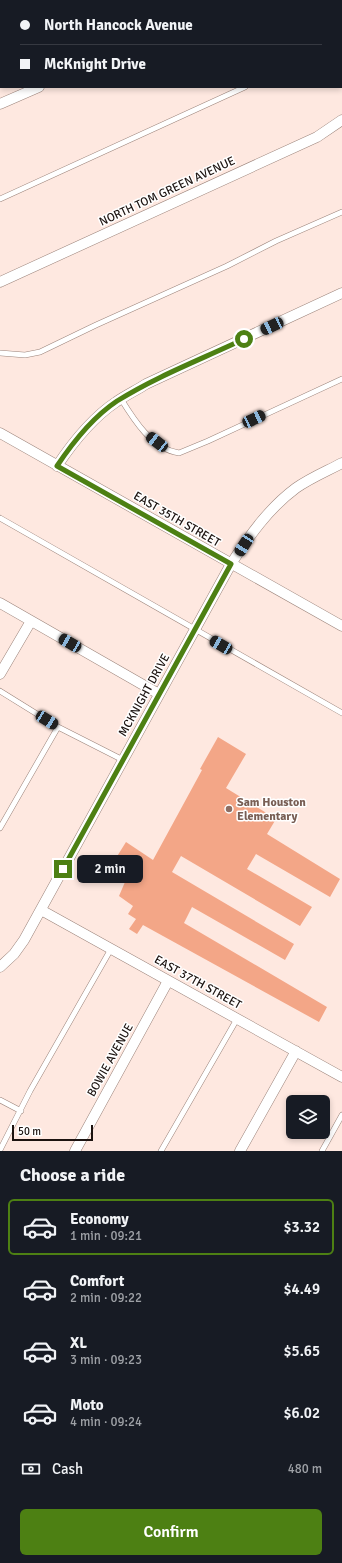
<!DOCTYPE html>
<html lang="en">
<head>
<meta charset="utf-8">
<style>
	body { margin:0; font-family:Signika,sans-serif; background:#242831; color:#f1f3f6; height:100vh; display:flex; flex-direction:column; font-size:15px; white-space:nowrap }
	* { box-sizing:border-box; margin:0 }
	p { font-size:13px; color:#9ea1a6 }
	.icon { flex:none; width:22px; height:22px; fill:none; stroke:currentColor; stroke-width:2; stroke-linecap:round; stroke-linejoin:round }
	.map { position:relative; height:1151px; overflow:hidden }
	.side { display:flex; flex-direction:column; background:#171b24; flex:1 }
	.side>* { flex:none }
	.banner { position:absolute; left:0px; top:0px; width:342px; height:88px; box-shadow:0 2px 6px #0003; display:grid; align-content:center; height:88px; padding:0 20px; background:#171b24 }
	.controls { position:absolute; left:286px; top:1095px; display:grid; gap:8px }
	.controls a { display:grid; place-items:center; width:44px; height:44px; border-radius:6px; background:#171b24; box-shadow:0 2px 6px #0003; font-size:20px }
	.scale { position:absolute; left:12px; bottom:10px; width:81px; box-sizing:border-box; padding-left:4px; border:2px solid #1c1310; border-top:0; font-size:11px; line-height:14px; white-space:nowrap; color:#1c1310; -webkit-text-stroke:3px #fff; paint-order:stroke }
	.end { position:absolute; width:18px; height:18px; margin:-9px; border:5px solid #4d8013; background:#fff; box-shadow:0 0 0 2px #fff }
	.from { border-radius:50% }
	.bubble { position:absolute; height:28px; border-radius:6px; background:#171b24; box-shadow:0 2px 6px #0003; font-size:13px; font-weight:600; line-height:28px; text-align:center }
	.car { position:absolute; width:12px; height:24px; margin:-12px -6px; border-radius:5px; box-shadow:0 0 3px 1px #0007; background:linear-gradient(#222 24%,#8ab4d8 0 40%,#222 0 76%,#8ab4d8 0 86%,#222 0) }
	.banner b { display:flex; align-items:center; gap:14px; height:38px; font-size:15px }
	.banner b+b { border-top:1px solid #363941 }
	.banner i { width:10px; height:10px; background:#f1f3f6 }
	ul { padding:0; list-style:none }
	li { display:flex; align-items:center; gap:12px; height:56px; margin:0 8px 6px; padding:0 12px; border:2px solid transparent; border-radius:6px }
	li div { flex:1 }
	li b { display:block; font-size:15px }
	li em { font-style:normal; font-weight:600 }
	li.active { border-color:#4d8013 }
	li>.icon { width:36px; height:36px; stroke-width:1.5 }
	h2 { padding:0 20px; font-size:18px; line-height:48px }
	.pay { display:flex; align-items:center; gap:10px; height:44px; padding:0 20px; font-size:15px }
	.pay p { margin-inline-start:auto }
	.primary-button { display:flex; gap:8px; margin-top:auto; padding:8px 20px }
	.primary-button a { flex:1; height:46px; border-radius:6px; background:#4d8013; color:#fff; font-size:16px; font-weight:600; line-height:46px; text-align:center }
	.map>svg:first-child { display:block }
</style>
</head>
<body>
<div class="map">
<svg width="342" height="1151" viewBox="0 0 342 1151">
	<rect width="100%" height="100%" fill="#fee8e0"/>
	<path fill="#f3a687" d="M218,737l28,17 -20,34 50,31 -9,15 73,45 -10,18 -74,-43 -9,15 65,38 -12,19 -119,-70 -9,16 122,72 -9,16 -93,-53 -8,16 143,84 -8,15 -176,-97 -6,9 -8,-5 7,-10 -8,-5 5,-8 -14,-10 9,-21 -17,-9 15,-24 27,18 49,-90 -2,-1z"/>
	<g fill="none" stroke-linecap="round" stroke-linejoin="round">
		<g stroke="#9b837a" stroke-width="6">
			<path id="lane" d="M51,1l1,-1
				M0,28l1,-1
				M341,28l1,-1
				M0,199l245,-112
				M0,353l25,2 15,-3 56,-27 131,-59 49,-25 66,-29
				M121,399c13,21 31,50 58,54l29,-12 134,-62
				M0,518l342,195
				M0,691l58,36 65,33
				M0,828l58,-101
				M0,1100l21,11
				M0,1150l30,-59 81,-142
				M161,1151l76,-132
				M322,1151l20,-36"/>
		</g>
		<g stroke="#9b837a" stroke-width="11">
			<path id="street" d="M162,1l1,-1
				M0,104l39,-17
				M0,282l317,-145 25,-17
				M0,433l342,193
				M57,466c16,-24 35,-48 59,-64 10,-7 21,-12 30,-18l196,-91
				M0,603l159,91
				M0,674l31,-53
				M41,910l301,167
				M0,967l14,-13 10,-14 207,-376c18,-28 38,-56 65,-76 14,-10 31,-17 46,-25
				M75,1151l93,-170
				M240,1151l56,-100"/>
		</g>
		<use href="#lane" stroke="#fff" stroke-width="5"/>
		<use href="#street" stroke="#fff" stroke-width="10"/>
	</g>
	<g fill="none" stroke-linecap="round" stroke-linejoin="round">
		<path stroke="#4d8013" stroke-width="5" d="M63,869l168,-305 -174,-98c16,-24 36,-49 60,-65 40,-25 85,-42 127,-62"/>
	</g>
	<circle fill="#8d6e63" stroke="#fff" stroke-width="1.5" cx="229" cy="809" r="4"/>
	<g text-anchor="middle" stroke-width="3" stroke-linejoin="round" paint-order="stroke">
		<g font-size="12" fill="#1c1310" stroke="#fff">
			<text transform="translate(167 191) rotate(-25)" y="4">NORTH TOM GREEN AVENUE</text>
			<text transform="translate(177 519) rotate(30)" y="4">EAST 35TH STREET</text>
			<text transform="translate(144 695) rotate(-61)" y="4">MCKNIGHT DRIVE</text>
			<text transform="translate(198 982) rotate(29)" y="4">EAST 37TH STREET</text>
			<text transform="translate(110 1060) rotate(-61)" y="4">BOWIE AVENUE</text>
		</g>
		<g font-size="12" font-weight="bold" fill="#785e54" stroke="#fff" text-anchor="start">
			<text x="237" y="806">Sam Houston<tspan x="237" dy="14">Elementary</tspan></text>
		</g>
	</g>
</svg>
<div class="controls">
<a><svg class="icon" aria-label="layers" viewBox="0 0 24 24"><path d="M12 4l9 5-9 5-9-5zM3 14l9 5 9-5"/></svg></a>
</div>
<div class="scale">50 m</div>
<i class="end from" style="left:244px;top:339px"></i>
<i class="end" style="left:63px;top:869px"></i>
<div class="bubble" style="left:77px;top:855px;width:66px">2 min</div>
<i class="car" style="left:272px;top:326px;rotate:245deg"></i>
<i class="car" style="left:254px;top:419px;rotate:65deg"></i>
<i class="car" style="left:157px;top:442px;rotate:308deg"></i>
<i class="car" style="left:244px;top:545px;rotate:213deg"></i>
<i class="car" style="left:70px;top:643px;rotate:300deg"></i>
<i class="car" style="left:221px;top:645px;rotate:300deg"></i>
<i class="car" style="left:47px;top:720px;rotate:122deg"></i>
<div class="banner">
<b><i class="from"></i>North Hancock Avenue</b>
<b><i></i>McKnight Drive</b>
</div>
</div>
<section class="side">
<h2>Choose a ride</h2>
<ul>
<li class="active"><svg class="icon" aria-label="car" viewBox="0 0 24 24"><path d="M5 17H2v-5l4-1 3-4h7l3 4 3 1v5h-3M9 17h6M6 11h13"/><circle cx="7" cy="17" r="2"/><circle cx="17" cy="17" r="2"/></svg><div><b>Economy</b><p>1 min · 09:21</p></div><em>$3.32</em></li>
<li><svg class="icon" aria-label="car" viewBox="0 0 24 24"><path d="M5 17H2v-5l4-1 3-4h7l3 4 3 1v5h-3M9 17h6M6 11h13"/><circle cx="7" cy="17" r="2"/><circle cx="17" cy="17" r="2"/></svg><div><b>Comfort</b><p>2 min · 09:22</p></div><em>$4.49</em></li>
<li><svg class="icon" aria-label="car" viewBox="0 0 24 24"><path d="M5 17H2v-5l4-1 3-4h7l3 4 3 1v5h-3M9 17h6M6 11h13"/><circle cx="7" cy="17" r="2"/><circle cx="17" cy="17" r="2"/></svg><div><b>XL</b><p>3 min · 09:23</p></div><em>$5.65</em></li>
<li><svg class="icon" aria-label="car" viewBox="0 0 24 24"><path d="M5 17H2v-5l4-1 3-4h7l3 4 3 1v5h-3M9 17h6M6 11h13"/><circle cx="7" cy="17" r="2"/><circle cx="17" cy="17" r="2"/></svg><div><b>Moto</b><p>4 min · 09:24</p></div><em>$6.02</em></li>
</ul>
<div class="pay"><svg class="icon" aria-label="cash" viewBox="0 0 24 24"><path d="M3 7h18v10H3z"/><circle cx="12" cy="12" r="2"/></svg>Cash<p>480 m</p></div>
<div class="primary-button"><a>Confirm</a></div>
</section>
</body>
</html>
